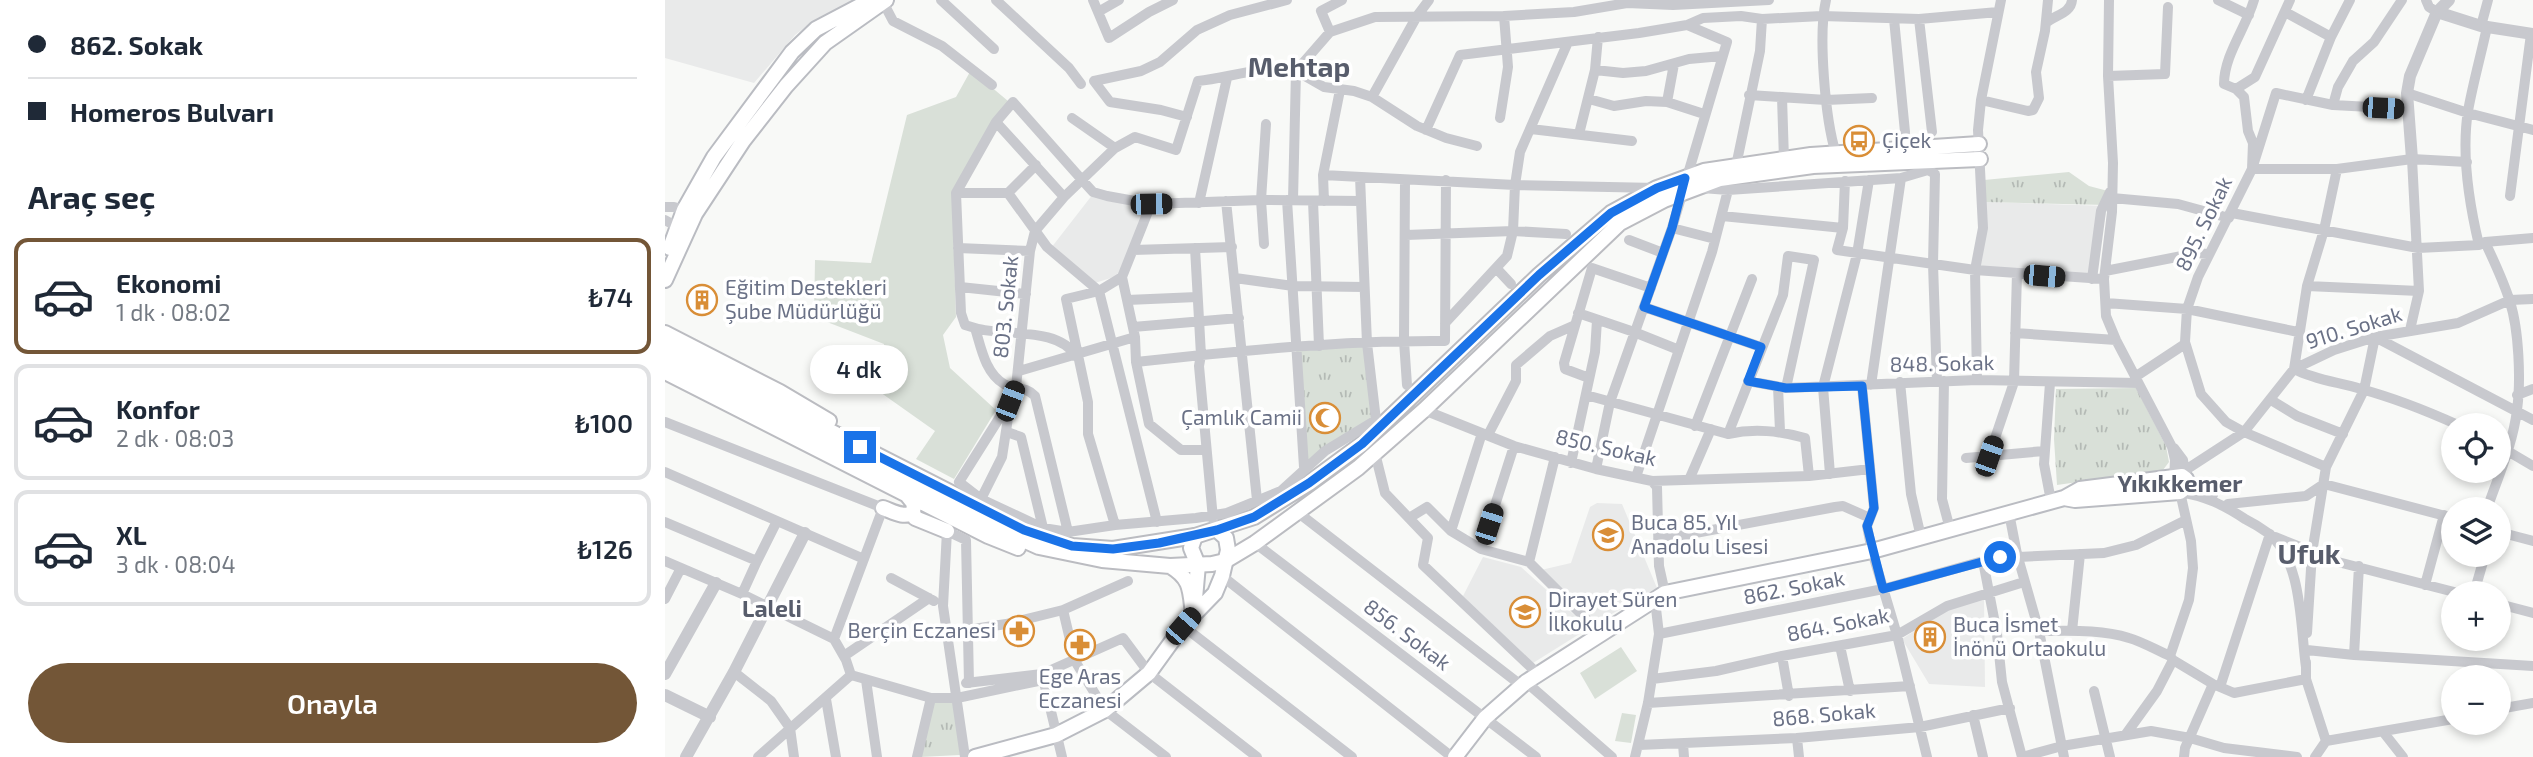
<!DOCTYPE html>
<html lang="tr">
<head>
<meta charset="utf-8">
<style>
	body { margin:0; font-family:"Exo 2",sans-serif; background:#f6f6f7; color:#1f2937; height:100vh; display:flex; flex-direction:column; font-size:26px; white-space:nowrap }
	* { box-sizing:border-box; margin:0 }
	p { font-size:23px; color:#747a83 }
	.icon { flex:none; width:38px; height:38px; fill:none; stroke:currentColor; stroke-width:2; stroke-linecap:round; stroke-linejoin:round }
	.map { position:relative; flex:1; overflow:hidden }
	.panel { display:flex; flex-direction:column; background:#fff; width:665px }
	.panel>* { flex:none }
	.guide { display:grid; align-content:center; height:154px; padding:0 28px; background:#fff }
	.buttons { position:absolute; left:1776px; top:413px; display:grid; gap:14px }
	.buttons a { display:grid; place-items:center; width:70px; height:70px; border-radius:50%; background:#fff; box-shadow:0 4px 10px #0003; font-size:35px }
	.end { position:absolute; width:32px; height:32px; margin:-16px; border:9px solid #1a73e8; background:#fff; box-shadow:0 0 0 4px #fff }
	.from { border-radius:50% }
	.bubble { position:absolute; height:49px; border-radius:24px; background:#fff; box-shadow:0 4px 10px #0003; font-size:23px; font-weight:600; line-height:49px; text-align:center }
	.car { position:absolute; width:21px; height:42px; margin:-21px -10px; border-radius:9px; box-shadow:0 0 5px 2px #0007; background:linear-gradient(#222 24%,#8ab4d8 0 40%,#222 0 76%,#8ab4d8 0 86%,#222 0) }
	.guide b { display:flex; align-items:center; gap:24px; height:66px; font-size:26px }
	.guide b+b { border-top:2px solid #e0e1e3 }
	.guide i { width:18px; height:18px; background:#1f2937 }
	ul { padding:0; list-style:none }
	li { display:flex; align-items:center; gap:21px; height:116px; margin:0 14px 10px; padding:0 14px; border:4px solid #e0e1e3; border-radius:14px }
	li div { flex:1 }
	li b { display:block; font-size:26px }
	li em { font-style:normal; font-weight:600 }
	li.active { border-color:#735637 }
	li>.icon { width:63px; height:63px; stroke-width:1.5 }
	h2 { padding:0 28px; font-size:32px; line-height:84px }
	.action { display:flex; gap:14px; margin-top:auto; padding:14px 28px }
	.action a { flex:1; height:80px; border-radius:42px; background:#735637; color:#fff; font-size:28px; font-weight:600; line-height:80px; text-align:center }
	main { display:flex; flex:1; min-height:0 }
	.map>svg:first-child { display:block }
</style>
</head>
<body>
<main>
<section class="panel">
<div class="guide">
<b><i class="from"></i>862. Sokak</b>
<b><i></i>Homeros Bulvarı</b>
</div>
<h2>Araç seç</h2>
<ul>
<li class="active"><svg class="icon" aria-label="car" viewBox="0 0 24 24"><path d="M5 17H2v-5l4-1 3-4h7l3 4 3 1v5h-3M9 17h6M6 11h13"/><circle cx="7" cy="17" r="2"/><circle cx="17" cy="17" r="2"/></svg><div><b>Ekonomi</b><p>1 dk · 08:02</p></div><em>₺74</em></li>
<li><svg class="icon" aria-label="car" viewBox="0 0 24 24"><path d="M5 17H2v-5l4-1 3-4h7l3 4 3 1v5h-3M9 17h6M6 11h13"/><circle cx="7" cy="17" r="2"/><circle cx="17" cy="17" r="2"/></svg><div><b>Konfor</b><p>2 dk · 08:03</p></div><em>₺100</em></li>
<li><svg class="icon" aria-label="car" viewBox="0 0 24 24"><path d="M5 17H2v-5l4-1 3-4h7l3 4 3 1v5h-3M9 17h6M6 11h13"/><circle cx="7" cy="17" r="2"/><circle cx="17" cy="17" r="2"/></svg><div><b>XL</b><p>3 dk · 08:04</p></div><em>₺126</em></li>
</ul>
<div class="action"><a>Onayla</a></div>
</section>
<div class="map">
<svg width="1868" height="757" viewBox="0 0 1868 757">
	<defs>
		<pattern id="park-tufts" width="24" height="20" patternUnits="userSpaceOnUse" patternTransform="scale(1.75)"><rect width="24" height="20" fill="#d9e0d8"/><path d="M3 7l-1-3M5 7V3M7 7l1-3M15 17l-1-3M17 17v-4M19 17l1-3" fill="none" stroke="#b4bab5"/></pattern>
	</defs>
	<rect width="100%" height="100%" fill="#f8f9f7"/>
	<path fill="#e9eaea" d="M0,0h189l-38,19 -21,16 -41,48 -89,-25z
		M428,194l52,15 -25,66 -25,8 -44,-35z
		M1321,202l121,4 -13,72 -114,-9z
		M932,503l25,1 35,84 -61,35 -55,-53 30,-7 19,-56z
		M818,557l38,10 68,61 -56,35 -70,-67z
		M1319,598l1,89 -56,-3 -27,-45 49,-32z"/>
	<path fill="url(#park-tufts)" d="M1404,172l20,14 19,5 -2,14 -121,-3 -1,-22z
		M702,343l9,77 -72,47 -8,-119z
		M1471,388l30,58 3,16 -6,8 -106,15 -3,-46 2,-50z
		M267,699l22,1 6,55 -40,2z"/>
	<path fill="#d9e0d8" d="M306,70l37,31 -56,91 4,125 -13,18 7,33 46,42 -42,69 -38,-20 19,-28 -58,-41 7,-46 -70,-27 1,-57 56,3 36,-148 49,-18z
		M956,647l16,24 -42,28 -15,-26z
		M957,713l14,2 -5,28 -16,-2z"/>
	<g fill="none" stroke-linecap="round" stroke-linejoin="round">
		<g stroke="#babcc2" stroke-width="18">
			<path id="secondary" d="M5,248l14,-38 30,-53 78,-105 24,-23 55,-29
				M0,280l30,-66 48,-73 43,-55 39,-43 61,-43
				M1399,498l11,2 105,-8
				M529,610l4,-45 -7,-17 4,-12
				M310,757l81,-22 49,-25 44,-37 34,-47 32,-33 7,-17 6,-26 -2,-12 -9,-8
				M790,757l30,-39 41,-36 139,-89 207,-42 192,-53 16,-9 102,-13 4,3 2,7 -8,6"/>
		</g>
		<g stroke="#bbbcc1" stroke-width="18">
			<path id="primary" d="M0,333l115,59 49,29
				M0,347l359,183 48,16 41,3 82,-13 59,-19 55,-34 53,-39 177,-169 72,-62 46,-25 47,-17 107,-16 168,-11
				M0,359l318,163 56,25 63,13 68,6 42,-2 13,-3 30,-18 103,-75 66,-58 196,-187 44,-23 56,-21 93,-13 167,-7
				M0,372l323,164 30,12
				M218,508c9,3 21,11 30,4l1,-8 -8,-10
				M248,512l2,6 32,13
				M505,566c22,13 20,25 23,49"/>
		</g>
		<path stroke="#c8c9ce" stroke-width="10" d="M276,0l53,49
			M331,0l73,68 12,16
			M428,0l16,38 40,-26 24,-12
			M1161,0c-8,34 -1,119 10,154
			M1444,0l-1,76 5,87 -1,49 -8,67 2,37 10,24 56,107 3,13 -1,19
			M1553,0l31,15
			M1589,0c-8,28 -30,55 -30,84l12,5 8,8 4,34 5,12 -1,26h85l75,-10 55,3
			M1761,0l3,7 8,5
			M218,2l10,19 49,25 50,39
			M433,12l21,-12
			M1620,12l46,25
			M1229,19l11,113 -2,17
			M1254,19l13,113
			M1381,23c9,-8 25,-10 26,-23
			M1816,26l7,-26
			M665,32l-9,-21 21,-11
			M930,70l28,3 23,-2 43,-12 33,-3
			M1443,76l57,-2 3,-67
			M1571,89l19,-12 35,-77
			M1742,93l61,20 65,17
			M1084,95l77,5 46,-2
			M707,97l45,-81 12,-16
			M1117,97l2,63
			M924,99l25,7 32,-5 21,1 37,12
			M1316,100l47,11 5,-1 6,-12 -3,-26 9,-41 3,-31
			M1641,100l25,-63 19,-37
			M1002,102l7,-38
			M1668,105l5,-18 15,-26 21,-19 28,-42
			M522,117l-26,-7 -51,-8 -16,-21 47,-10 19,-9 37,-32 33,-15 57,-15
			M407,118l43,30
			M835,118l8,-51 -4,-51
			M331,122l68,75
			M866,129l101,12
			M761,130l34,-75 179,-22 48,-8 16,-7 38,-2 21,3 60,-3 97,3 79,-7
			M914,134l16,-64 3,-33
			M1071,166l24,-115 2,-32
			M658,175l192,10 142,3
			M695,177l7,166 9,77 -51,31 -44,40 -54,22 -31,5 -81,7 -47,7 -25,-4 -62,-29 -22,-17 51,-81 6,-14 14,-136 5,-20 29,-34 51,-49 20,-11 41,13 22,-69c31,-3 68,-17 98,-10l34,-39 45,-15 129,-1 70,-4 53,-9 46,2 96,-5
			M740,180l-1,161 3,44
			M1180,181l-2,47 -6,22 138,20 129,9
			M1037,188l26,2 173,-12 27,-8 7,4 -2,90 4,118
			M291,193h52l28,-28
			M343,193l39,54 52,44 58,231
			M1845,196l21,-162
			M1447,198l66,6 51,14
			M622,200l17,267
			M628,200l3,-129 28,16 30,4 18,6 45,29 29,12 31,8
			M561,201l31,299
			M648,201l6,145
			M659,201l-1,-26 17,-85
			M534,203l28,-125
			M486,204l-29,73 13,60 1,25 13,62 32,26h25
			M0,207h9l14,4
			M1567,213l186,35 61,-3 6,-3 48,-4
			M1057,216l121,12
			M0,220l18,10
			M1007,228l43,11
			M741,235l107,-4 53,3
			M964,240l34,13
			M1820,242c9,19 19,40 25,60 9,28 11,79 7,108 -4,34 -19,67 -30,99
			M599,244l-3,-44 5,-76
			M1814,245c-10,-42 -18,-90 -11,-134 5,-28 13,-56 19,-84
			M293,248l72,3
			M530,248l6,107 -2,11 14,153
			M468,250l99,-3
			M832,269l14,15
			M1440,271l92,-18 10,1
			M570,278l58,8 71,1
			M1427,279l9,-68 9,-19
			M1642,286l112,5
			M295,287l66,7
			M462,300l70,-3
			M1441,303l81,6 111,23
			M979,307l117,40
			M913,313l56,19 45,18
			M780,323l62,-67 6,-25 2,-46 5,-33 48,-110
			M468,327l106,-9
			M310,328c29,9 82,-2 101,28
			M1745,330l9,-39 -7,-132
			M1350,333l101,7
			M1710,337l158,83
			M471,362c102,-11 206,-22 309,-21l1,-161
			M1629,369l13,-83 17,-56 13,-61
			M1629,369c21,11 44,13 67,20 33,9 66,22 97,36
			M354,371l116,-34
			M1470,377l50,-33
			M924,378l-24,-9 -1,-6 28,-95 59,20
			M1312,380l-2,-110 8,-42 -5,-98 3,-30 20,-100
			M1083,381l38,7 191,-8 161,3
			M1279,381l-2,118 8,30
			M1235,382l11,112 10,43
			M1385,383l-6,81 7,37
			M1206,385l30,-207
			M1197,386l12,122 -7,18 5,25 25,84 30,122
			M1113,387l2,44
			M921,395l142,39c27,-6 51,-3 77,4l4,38
			M1852,395l16,-6
			M1606,400l26,16 46,18
			M759,410l90,36 82,23 56,12 157,-5 61,-7
			M0,422l218,86 -49,131
			M1030,426l57,-147
			M342,432l14,5 22,91
			M1063,434l55,-139 5,-39 26,4 -28,128
			M823,435l28,-54v-16l34,-29 25,-11
			M1834,446l34,20
			M1509,448l9,12 3,19 27,16
			M710,453l10,40 43,45 -5,27 115,109
			M1324,456l25,-74 3,-109
			M890,457l-26,105 72,72
			M1301,458l78,-7
			M906,463l24,-111 2,-32
			M1661,467l-82,-35 -18,-10 -25,-28 -16,-52 2,-33 11,-32 54,-108 24,-76 57,12 75,4
			M931,469l14,-67 62,-174 55,-186 -40,-17
			M1519,471l60,-39 50,-63 40,-19 41,-13 83,-14 52,-23 23,-1
			M0,472l199,87
			M1165,474l-7,-87 34,-133 12,-74
			M971,477l76,-225 16,-62
			M1024,480l22,-51
			M987,481l5,6 2,79 6,27
			M316,499l21,-42 8,-52
			M1563,504l78,-8 18,-12 129,34
			M631,511l226,175
			M1344,513l8,41 22,77 25,126
			M744,518l18,-11 24,24 30,18 48,13
			M0,522l92,39 -15,33
			M450,525l-27,-91v-32l-22,-103 33,-8 23,-14
			M786,531l31,-98
			M403,532l-33,-136c-11,-11 -20,-5 -31,-12 -19,-11 -23,-37 -29,-56l-10,-3 -4,-12 -5,-120 40,-71 17,-20 70,79 10,11 14,4 44,8 110,-4 100,1
			M1834,532l34,9
			M1610,537l63,25 120,31
			M993,540l177,-33 8,-1 27,12
			M590,543l281,214
			M816,549l33,-103
			M1353,557l86,-4 32,-8 50,-25
			M0,561l77,33 92,45
			M92,561l20,-40
			M1318,561l14,73 5,48 20,75
			M557,576l230,181
			M226,578l43,23
			M1760,585l19,-70
			M1809,593l11,-38
			M0,599l16,-31
			M1834,604l34,9
			M398,610l12,51 30,49 61,47
			M518,626l169,131
			M302,630l39,-6 57,-14 65,-29
			M1374,631c29,0 62,-2 90,7 14,4 27,12 41,18
			M1407,631l8,-77
			M1642,633l5,-80 14,-86 38,-77 11,-53
			M994,634l224,-45 100,-28 34,-7
			M169,639l12,21 5,15
			M1175,646l10,45
			M1642,650l47,5 179,11
			M1689,655l5,-89
			M179,656l85,-58
			M1117,656l7,40
			M1508,660l40,24 21,9 72,-14
			M1641,662v17l20,62 -11,16
			M69,672l37,29 19,27 4,29
			M377,674l20,83
			M186,675l80,23
			M987,679l64,-8 66,-15 115,-21 50,-29 77,-24
			M201,680l11,77
			M861,682l86,75
			M301,683l76,-9 81,-36 26,35 108,84
			M1555,687l50,-153
			M1429,691l16,66
			M161,699l10,58
			M983,703l262,-17
			M1834,709l34,-6
			M1308,715l10,42
			M1719,733l19,24
			M1461,734l31,-43 16,-31 -3,-4 19,-56 4,-32 -2,-27 -11,-49c25,4 44,13 65,27 8,4 16,9 23,14 35,28 32,93 38,134
			M1132,738l2,19
			M1661,741l127,-22
			M1018,744l1,13
			M974,745l158,-7 123,-11 90,-19
			M93,757l93,-82
			M252,757l14,-59h26l86,-18
			M300,757l-22,-151 4,-75 19,9 3,143
			M970,757l13,-54 11,-69 -4,-34
			M1357,757l40,-11 89,-15 39,7 34,10 73,9
			M1519,757l1,-9 28,-64"/>
		<path stroke="#c8c9ce" stroke-width="12" d="M1772,12l44,14 52,8
			M1747,159l-5,-66 3,-17 27,-64 12,-12
			M0,674l51,-91
			M0,695l45,22
			M21,757l48,-85 71,-139"/>
		<use href="#secondary" stroke="#fff" stroke-width="14"/>
		<use href="#primary" stroke="#fff" stroke-width="14"/>
	</g>
	<g fill="none" stroke-linecap="round" stroke-linejoin="round">
		<path stroke="#1a73e8" stroke-width="9" d="M195,447l164,83 48,16 41,3 46,-6 58,-13 37,-13 55,-34 53,-39 177,-169 72,-62 46,-25 28,-10 -13,50 -28,79 117,40 -13,34 38,7 76,-2 12,122 -7,18 16,63 117,-32"/>
	</g>
	<defs>
		<g id="bus-ring" transform="scale(1.575)"><circle r="9.5" fill="#fff" stroke="#d98e37" stroke-width="1.5"/><path d="M-5-6H5V4H4V6H2V4H-2V6H-4V4H-5ZM-3.5-4V0h7V-4ZM-3.5 1.2v1.5H-2V1.2ZM2 1.2v1.5H3.5V1.2Z" fill="#d98e37"/></g>
		<g id="building-ring" transform="scale(1.575)"><circle r="9.5" fill="#fff" stroke="#d98e37" stroke-width="1.5"/><path d="M-4-6H4V6H1V3H-1V6H-4ZM-2.5-4.3h1.7v1.8h-1.7ZM.8-4.3h1.7v1.8H.8ZM-2.5-1h1.7V.8h-1.7ZM.8-1h1.7V.8H.8Z" fill="#d98e37"/></g>
		<g id="mosque-ring" transform="scale(1.575)"><circle r="9.5" fill="#fff" stroke="#d98e37" stroke-width="1.5"/><path d="M3.5-4.9A6 6 0 1 0 3.5 4.9A5 5 0 1 1 3.5-4.9Z" fill="#d98e37"/></g>
		<g id="school-ring" transform="scale(1.575)"><circle r="9.5" fill="#fff" stroke="#d98e37" stroke-width="1.5"/><path d="M0-5L7-2L0 1L-7-2ZM-4 1L0 2.5L4 1V4Q0 6-4 4Z" fill="#d98e37"/></g>
		<g id="pharmacy-ring" transform="scale(1.575)"><circle r="9.5" fill="#fff" stroke="#d98e37" stroke-width="1.5"/><path d="M-2-6h4v4h4v4h-4v4h-4v-4h-4v-4h4Z" fill="#d98e37"/></g>
	</defs>
	<g fill-rule="evenodd">
		<use href="#bus-ring" x="1194" y="141"/>
		<use href="#building-ring" x="37" y="300"/>
		<use href="#mosque-ring" x="660" y="418"/>
		<use href="#school-ring" x="943" y="535"/>
		<use href="#school-ring" x="860" y="612"/>
		<use href="#pharmacy-ring" x="354" y="631"/>
		<use href="#building-ring" x="1265" y="637"/>
		<use href="#pharmacy-ring" x="415" y="645"/>
	</g>
	<g text-anchor="middle" stroke-width="7" stroke-linejoin="round" paint-order="stroke">
		<g font-size="21" fill="#6a7186" stroke="#fff" text-anchor="start">
			<text x="1217" y="148">Çiçek</text>
			<text x="60" y="295">Eğitim Destekleri<tspan x="60" dy="24">Şube Müdürlüğü</tspan></text>
			<text x="637" y="425" text-anchor="end">Çamlık Camii</text>
			<text x="966" y="530">Buca 85. Yıl<tspan x="966" dy="24">Anadolu Lisesi</tspan></text>
			<text x="883" y="607">Dirayet Süren<tspan x="883" dy="24">İlkokulu</tspan></text>
			<text x="1288" y="632">Buca İsmet<tspan x="1288" dy="24">İnönü Ortaokulu</tspan></text>
			<text x="331" y="638" text-anchor="end">Berçin Eczanesi</text>
			<text x="415" y="684" text-anchor="middle">Ege Aras<tspan x="415" dy="24">Eczanesi</tspan></text>
		</g>
		<g font-size="21" fill="#6a7186" stroke="#fff">
			<text transform="translate(1539 224) rotate(-64)" y="7">895. Sokak</text>
			<text transform="translate(341 307) rotate(-84)" y="7">803. Sokak</text>
			<text transform="translate(1689 328) rotate(-17)" y="7">910. Sokak</text>
			<text transform="translate(1277 364) rotate(-1)" y="7">848. Sokak</text>
			<text transform="translate(941 448) rotate(13)" y="7">850. Sokak</text>
			<text transform="translate(1129 588) rotate(-11)" y="7">862. Sokak</text>
			<text transform="translate(1173 625) rotate(-11)" y="7">864. Sokak</text>
			<text transform="translate(742 635) rotate(37)" y="7">856. Sokak</text>
			<text transform="translate(1159 715) rotate(-5)" y="7">868. Sokak</text>
		</g>
		<g font-size="23" font-weight="bold" fill="#585d6c" stroke="#fff">
			<text x="107" y="617">Laleli</text>
		</g>
		<g font-size="24" font-weight="bold" fill="#585d6c" stroke="#fff">
			<text x="1515" y="492">Yıkıkkemer</text>
		</g>
		<g font-size="28" font-weight="bold" fill="#585d6c" stroke="#fff">
			<text x="634" y="77">Mehtap</text>
			<text x="1644" y="564">Ufuk</text>
		</g>
	</g>
</svg>
<div class="buttons">
<a><svg class="icon" aria-label="locate" viewBox="0 0 24 24"><circle cx="12" cy="12" r="6"/><path d="M12 2v4M12 18v4M2 12h4M18 12h4"/></svg></a>
<a><svg class="icon" aria-label="layers" viewBox="0 0 24 24"><path d="M12 4l9 5-9 5-9-5zM3 14l9 5 9-5"/></svg></a>
<a>+</a>
<a>−</a>
</div>
<i class="end from" style="left:1335px;top:557px"></i>
<i class="end" style="left:195px;top:447px"></i>
<div class="bubble" style="left:145px;top:345px;width:98px">4 dk</div>
<i class="car" style="left:1718px;top:108px;rotate:93deg"></i>
<i class="car" style="left:486px;top:204px;rotate:89deg"></i>
<i class="car" style="left:1379px;top:276px;rotate:95deg"></i>
<i class="car" style="left:345px;top:401px;rotate:21deg"></i>
<i class="car" style="left:1324px;top:456px;rotate:19deg"></i>
<i class="car" style="left:824px;top:524px;rotate:18deg"></i>
<i class="car" style="left:518px;top:626px;rotate:41deg"></i>
</div>
</main>
</body>
</html>
